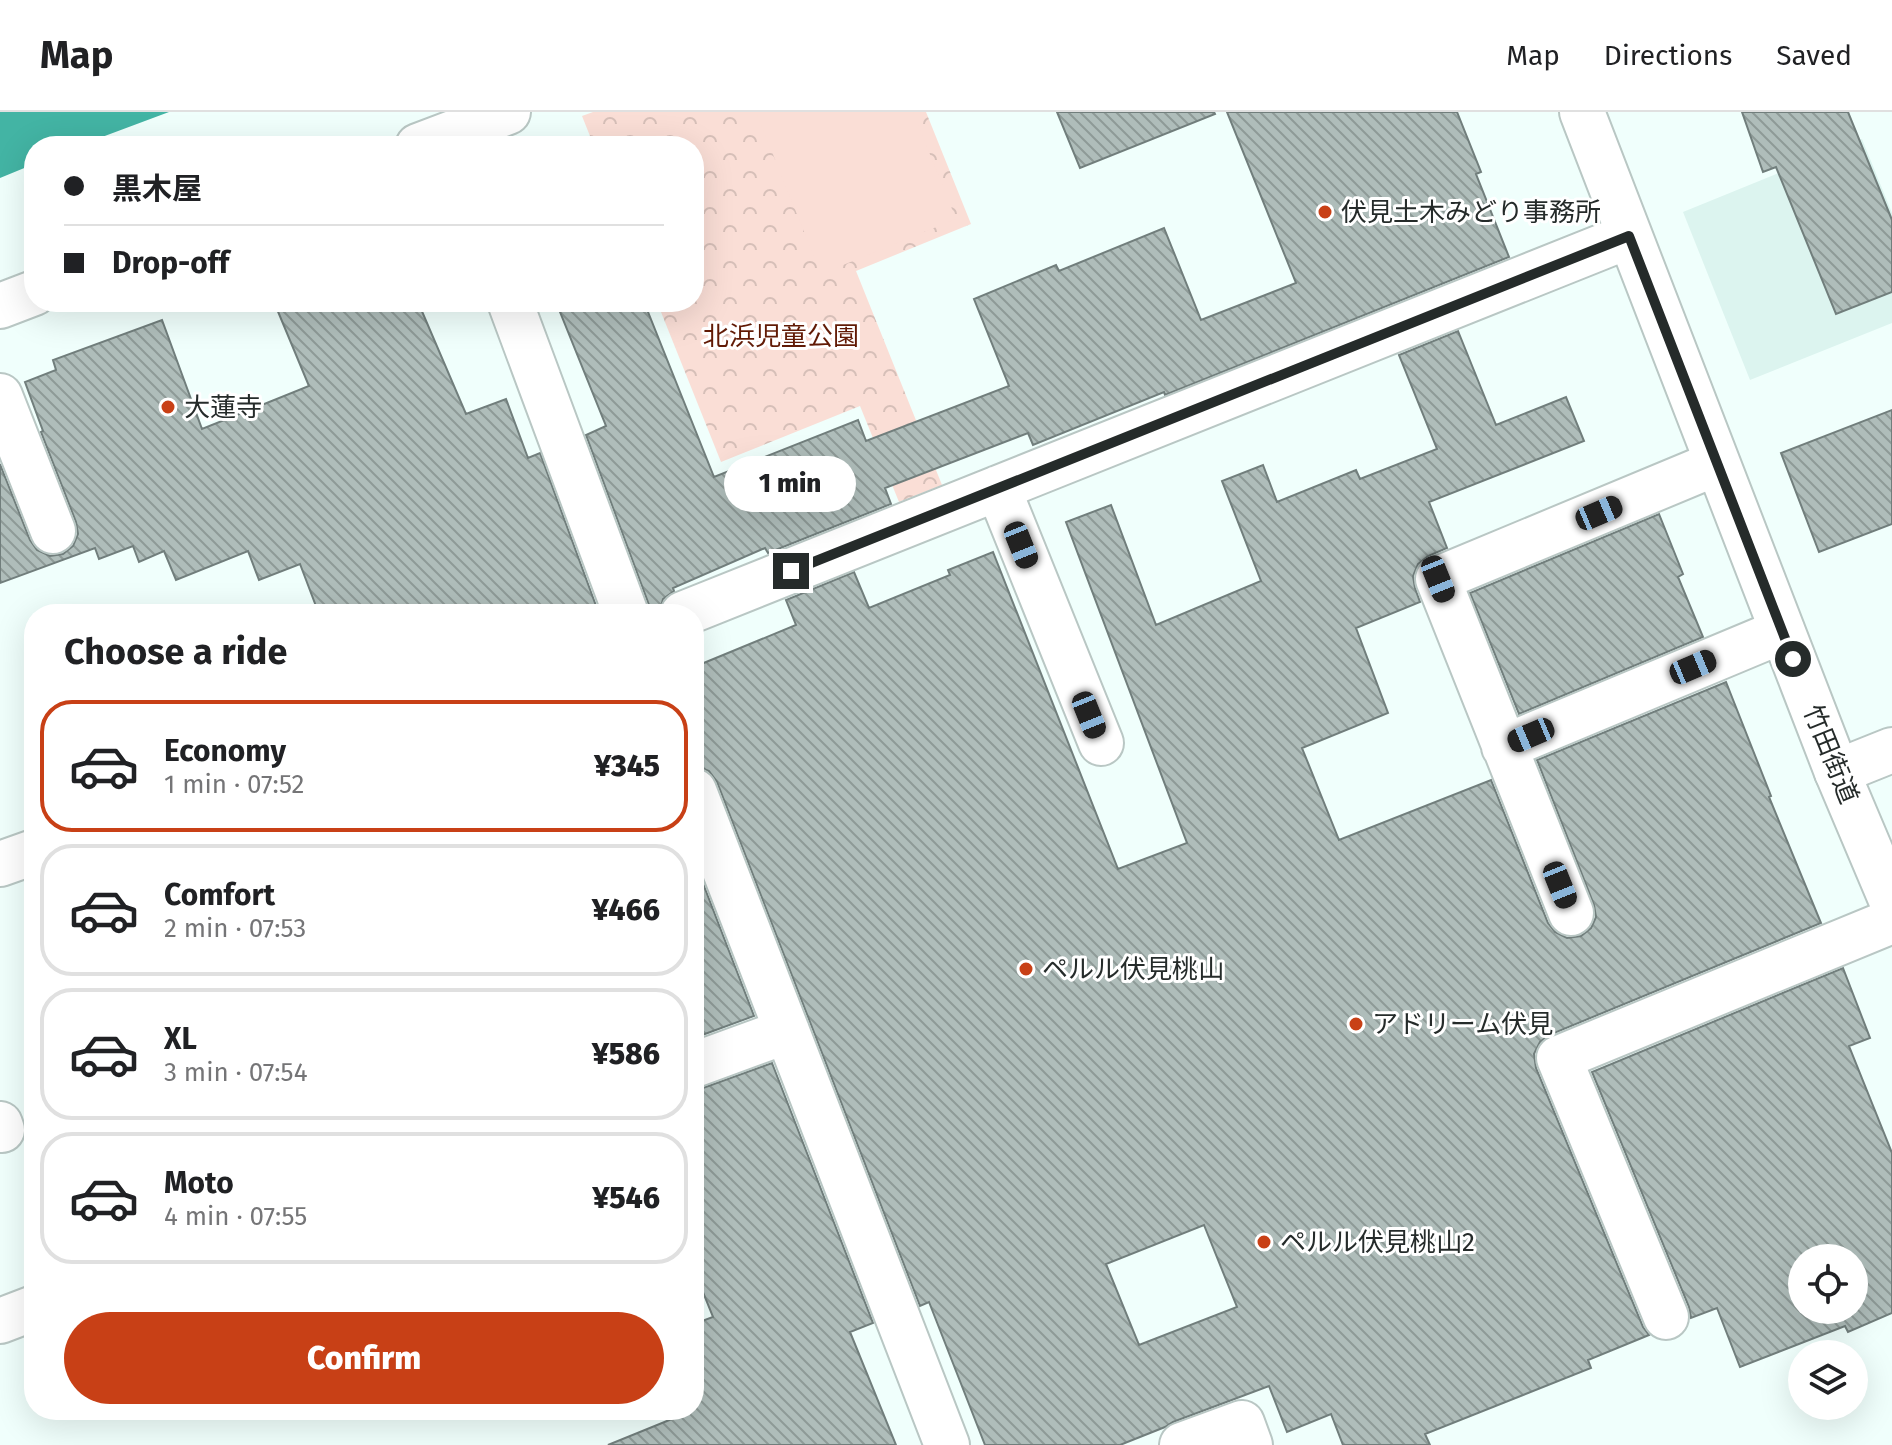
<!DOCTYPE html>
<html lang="en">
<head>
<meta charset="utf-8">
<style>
	body { margin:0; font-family:"Fira Sans","Noto Sans JP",sans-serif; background:#f2f2f2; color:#202124; height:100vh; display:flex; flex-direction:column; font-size:30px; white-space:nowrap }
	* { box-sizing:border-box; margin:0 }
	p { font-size:26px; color:#757577 }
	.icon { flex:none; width:44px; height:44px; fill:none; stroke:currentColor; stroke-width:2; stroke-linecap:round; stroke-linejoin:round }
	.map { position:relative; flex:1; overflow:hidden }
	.sheet { position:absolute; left:24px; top:492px; width:680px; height:816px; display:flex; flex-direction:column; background:#fff; border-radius:32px; box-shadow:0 8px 32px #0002 }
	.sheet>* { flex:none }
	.banner { position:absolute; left:24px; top:24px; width:680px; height:176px; border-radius:32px; box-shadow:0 8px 32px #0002; display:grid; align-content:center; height:176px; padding:0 40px; background:#fff }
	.tools { position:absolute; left:1788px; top:1132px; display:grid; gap:16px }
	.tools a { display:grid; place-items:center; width:80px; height:80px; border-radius:50%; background:#fff; box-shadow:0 8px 32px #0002; font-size:40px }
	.end { position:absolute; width:36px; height:36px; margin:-18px; border:10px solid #252b2a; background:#fff; box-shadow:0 0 0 4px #fff }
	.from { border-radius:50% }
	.bubble { position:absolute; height:56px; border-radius:28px; background:#fff; box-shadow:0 8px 32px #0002; font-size:26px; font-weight:800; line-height:56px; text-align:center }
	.car { position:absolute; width:24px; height:48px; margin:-24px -12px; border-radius:10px; box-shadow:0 0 6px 2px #0007; background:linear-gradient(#222 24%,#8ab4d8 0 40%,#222 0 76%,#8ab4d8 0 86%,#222 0) }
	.banner b { display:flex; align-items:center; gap:28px; height:76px; font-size:30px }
	.banner b+b { border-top:2px solid #e0e0e0 }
	.banner i { width:20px; height:20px; background:#202124 }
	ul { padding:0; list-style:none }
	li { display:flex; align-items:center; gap:24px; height:132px; margin:0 16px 12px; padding:0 24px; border:4px solid #e0e0e0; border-radius:32px }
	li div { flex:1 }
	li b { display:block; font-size:30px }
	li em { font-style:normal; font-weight:800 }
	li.selected { border-color:#c84016 }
	li>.icon { width:72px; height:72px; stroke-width:1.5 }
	h2 { padding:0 40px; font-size:36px; line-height:96px }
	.button { display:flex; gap:16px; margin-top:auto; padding:16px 40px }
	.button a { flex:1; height:92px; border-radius:48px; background:#c84016; color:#fff; font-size:32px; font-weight:800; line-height:92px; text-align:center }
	header { display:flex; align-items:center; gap:48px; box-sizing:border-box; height:112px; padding:0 40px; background:#fff; border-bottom:2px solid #e0e0e0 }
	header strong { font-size:38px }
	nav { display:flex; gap:44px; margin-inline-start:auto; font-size:28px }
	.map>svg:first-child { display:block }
</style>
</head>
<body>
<header>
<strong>Map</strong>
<nav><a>Map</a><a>Directions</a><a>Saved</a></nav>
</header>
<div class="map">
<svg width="1892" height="1333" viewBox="0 0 1892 1333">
	<defs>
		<pattern id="park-crowns" width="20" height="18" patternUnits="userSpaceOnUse" patternTransform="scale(2)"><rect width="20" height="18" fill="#faded6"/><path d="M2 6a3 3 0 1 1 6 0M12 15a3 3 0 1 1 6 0" fill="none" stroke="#d6bfb8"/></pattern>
		<pattern id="building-back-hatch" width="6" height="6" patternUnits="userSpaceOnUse" patternTransform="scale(2)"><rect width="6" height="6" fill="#afbdba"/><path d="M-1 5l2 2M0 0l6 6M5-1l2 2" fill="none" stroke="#8e9a97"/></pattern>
	</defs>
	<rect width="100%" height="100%" fill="#f0fffc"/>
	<path fill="#dcf4ef" d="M1862,27l30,74v110l-142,57 -67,-168z"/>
	<path fill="url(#park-crowns)" d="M593,0h333l45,112 -115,47 86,214 -43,17 -39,-96 -139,56 -64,-160h37v-156h-100l-12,-30z"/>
	<path fill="#faded6" d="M756,0h157l43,107 -135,55z"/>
	<path fill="#43b4a4" d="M0,0h169l-91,34h-44v18l-34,14z"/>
	<path fill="url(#building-back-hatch)" stroke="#717e7c" stroke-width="2" fill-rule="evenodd" d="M1057,0h157l1,2 -135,54z
		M1227,0h230l24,60 -5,2 33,83 -344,138 -1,-3 -131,53 -5,-12 -143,55 6,16 -123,49 -3,-5 -92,40 1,3 -11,8 -4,15h-9l-1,-9 -63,-170 20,-9 -50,-124h88l70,175 144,-57 8,21 143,-55 -35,-87 82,-34 3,6 105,-43 37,92 95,-37z
		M1742,0h106l44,108v72l-56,22 -60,-147 -13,5z
		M274,190h144l48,112 40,-15 22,59 12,-5 59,161h-280l-19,-50 -41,16 -11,-29 -72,29 -12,-29 -25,11 -6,-16 -34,13 -4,-11 -95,35v-119l30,76 7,10 13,6 13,-2 10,-8 5,-12 -2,-12 -35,-90 2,-1 -18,-49 31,-12 -3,-10 109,-40 40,109 107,-43z
		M1458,219l38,94 70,-28 18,44 -155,61 18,46 -19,8 -10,8 -5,12 2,12 5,14 -64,26 32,85 -86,35 37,92 152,-60 57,143 7,9 12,6 14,-2 10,-8 5,-11 -2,-12 -57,-145 189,-78 45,114 -2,1 52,126 -272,112 -9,7 -6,12 2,14 107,259 6,8 -61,25 3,8 -166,66 5,11h-87l-12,-31 -44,18 -18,-46 -96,36 -8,5 -45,18h-135l-56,-143 -9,4 -203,-524 -8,-11 -10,-4h-5v-100l102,-42 -10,-25 68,-28 15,36 81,-33 -2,-5 45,-18 125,317 69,-26 -121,-321 45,-17 45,120 105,-44 -39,-100 41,-16 14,37 79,-32 4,9 77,-30 -38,-94zM1204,1113l33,82 -98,38 -33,-81z
		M1892,298v114l-73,28 -38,-99z
		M1659,402l24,60 -5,3 25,60 -184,77 -49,-121z
		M694,748l60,156 -60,22z
		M1843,856l27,70 -21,8 43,107v160l-44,19 -3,-6 -105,41 -23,-59 -26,10 -2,-11 -97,-235zM1802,1146h52v52h-52z
		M772,951l101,260 -23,9 46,113h-288l86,-35v-86l19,-7 -19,-47v-181l9,-1z"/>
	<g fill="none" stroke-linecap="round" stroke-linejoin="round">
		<g stroke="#b9c7c4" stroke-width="48">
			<path id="minor" d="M418,34l90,-34
				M510,190l116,312
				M0,194l34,-13
				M0,284l53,135
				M998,376l103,255
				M683,502l946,-378
				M1504,635l278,-116
				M1837,660l55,-22
				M694,679l253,654
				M0,752l34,-12
				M1571,801l-133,-334 279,-116
				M694,953l93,-34
				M0,1012l2,6
				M1666,1205l-107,-259 333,-137
				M0,1209l34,-13
				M1182,1333l60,-22 8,22"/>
		</g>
		<g stroke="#b9c7c4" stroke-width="48">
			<path id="major" d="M1582,0l255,660 55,130"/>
		</g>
		<use href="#minor" stroke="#fff" stroke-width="44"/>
		<use href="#major" stroke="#fff" stroke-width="44"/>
	</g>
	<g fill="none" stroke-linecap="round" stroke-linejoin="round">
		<path stroke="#252b2a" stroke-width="10" d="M791,459l838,-335 164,423"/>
	</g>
	<g fill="#c84016" stroke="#fff" stroke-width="3">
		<circle cx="1325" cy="100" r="8"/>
		<circle cx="168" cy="295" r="8"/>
		<circle cx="1026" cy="857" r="8"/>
		<circle cx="1356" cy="912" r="8"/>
		<circle cx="1264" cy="1130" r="8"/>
	</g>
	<g text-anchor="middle" stroke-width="6" stroke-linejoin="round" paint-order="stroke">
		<g font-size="26" fill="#252b2a" stroke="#fff" text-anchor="start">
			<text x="1341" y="109">伏見土木みどり事務所</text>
			<text x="184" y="304">大蓮寺</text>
			<text x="1042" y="866">ペルル伏見桃山</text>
			<text x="1372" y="921">アドリーム伏見</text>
			<text x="1280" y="1139">ペルル伏見桃山2</text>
		</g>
		<g font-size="26" fill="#611a05" stroke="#fff">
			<text x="781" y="233">北浜児童公園</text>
		</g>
		<g font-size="26" fill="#252b2a" stroke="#fff">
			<text transform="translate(1831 642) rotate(68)" y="9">竹田街道</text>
		</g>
	</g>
</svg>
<div class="tools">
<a><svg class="icon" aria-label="locate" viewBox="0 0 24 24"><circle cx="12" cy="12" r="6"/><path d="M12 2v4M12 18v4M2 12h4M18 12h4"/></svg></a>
<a><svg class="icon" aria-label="layers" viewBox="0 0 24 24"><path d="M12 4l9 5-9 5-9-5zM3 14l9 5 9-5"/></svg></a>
</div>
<i class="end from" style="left:1793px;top:547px"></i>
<i class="end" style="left:791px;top:459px"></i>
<div class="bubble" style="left:724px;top:344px;width:132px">1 min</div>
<i class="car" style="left:1599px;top:401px;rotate:67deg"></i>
<i class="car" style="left:1021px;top:433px;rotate:158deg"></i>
<i class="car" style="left:1438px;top:467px;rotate:158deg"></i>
<i class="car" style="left:1693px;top:555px;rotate:67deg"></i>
<i class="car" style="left:1089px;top:603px;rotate:158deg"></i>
<i class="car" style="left:1531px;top:623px;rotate:247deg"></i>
<i class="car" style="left:1560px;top:773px;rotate:158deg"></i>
<div class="banner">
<b><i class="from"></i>黒木屋</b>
<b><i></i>Drop-off</b>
</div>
<section class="sheet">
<h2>Choose a ride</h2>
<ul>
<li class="selected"><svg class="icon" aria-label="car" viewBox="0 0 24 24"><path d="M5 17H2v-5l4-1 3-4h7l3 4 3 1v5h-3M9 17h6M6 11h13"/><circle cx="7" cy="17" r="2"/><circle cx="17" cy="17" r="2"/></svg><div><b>Economy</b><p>1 min · 07:52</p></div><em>¥345</em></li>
<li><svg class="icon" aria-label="car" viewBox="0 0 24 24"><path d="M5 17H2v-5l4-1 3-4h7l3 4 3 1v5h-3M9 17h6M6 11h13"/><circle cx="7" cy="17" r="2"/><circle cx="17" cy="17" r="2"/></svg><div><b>Comfort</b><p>2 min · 07:53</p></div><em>¥466</em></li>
<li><svg class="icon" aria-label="car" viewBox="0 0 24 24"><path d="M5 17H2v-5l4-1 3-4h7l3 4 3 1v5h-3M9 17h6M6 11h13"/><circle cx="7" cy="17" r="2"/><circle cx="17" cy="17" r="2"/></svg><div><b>XL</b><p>3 min · 07:54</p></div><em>¥586</em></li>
<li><svg class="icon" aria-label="car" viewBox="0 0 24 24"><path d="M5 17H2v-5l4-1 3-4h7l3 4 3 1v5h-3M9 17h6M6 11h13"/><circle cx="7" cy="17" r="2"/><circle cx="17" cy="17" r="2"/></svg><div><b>Moto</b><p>4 min · 07:55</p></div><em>¥546</em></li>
</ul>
<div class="button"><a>Confirm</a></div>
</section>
</div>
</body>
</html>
